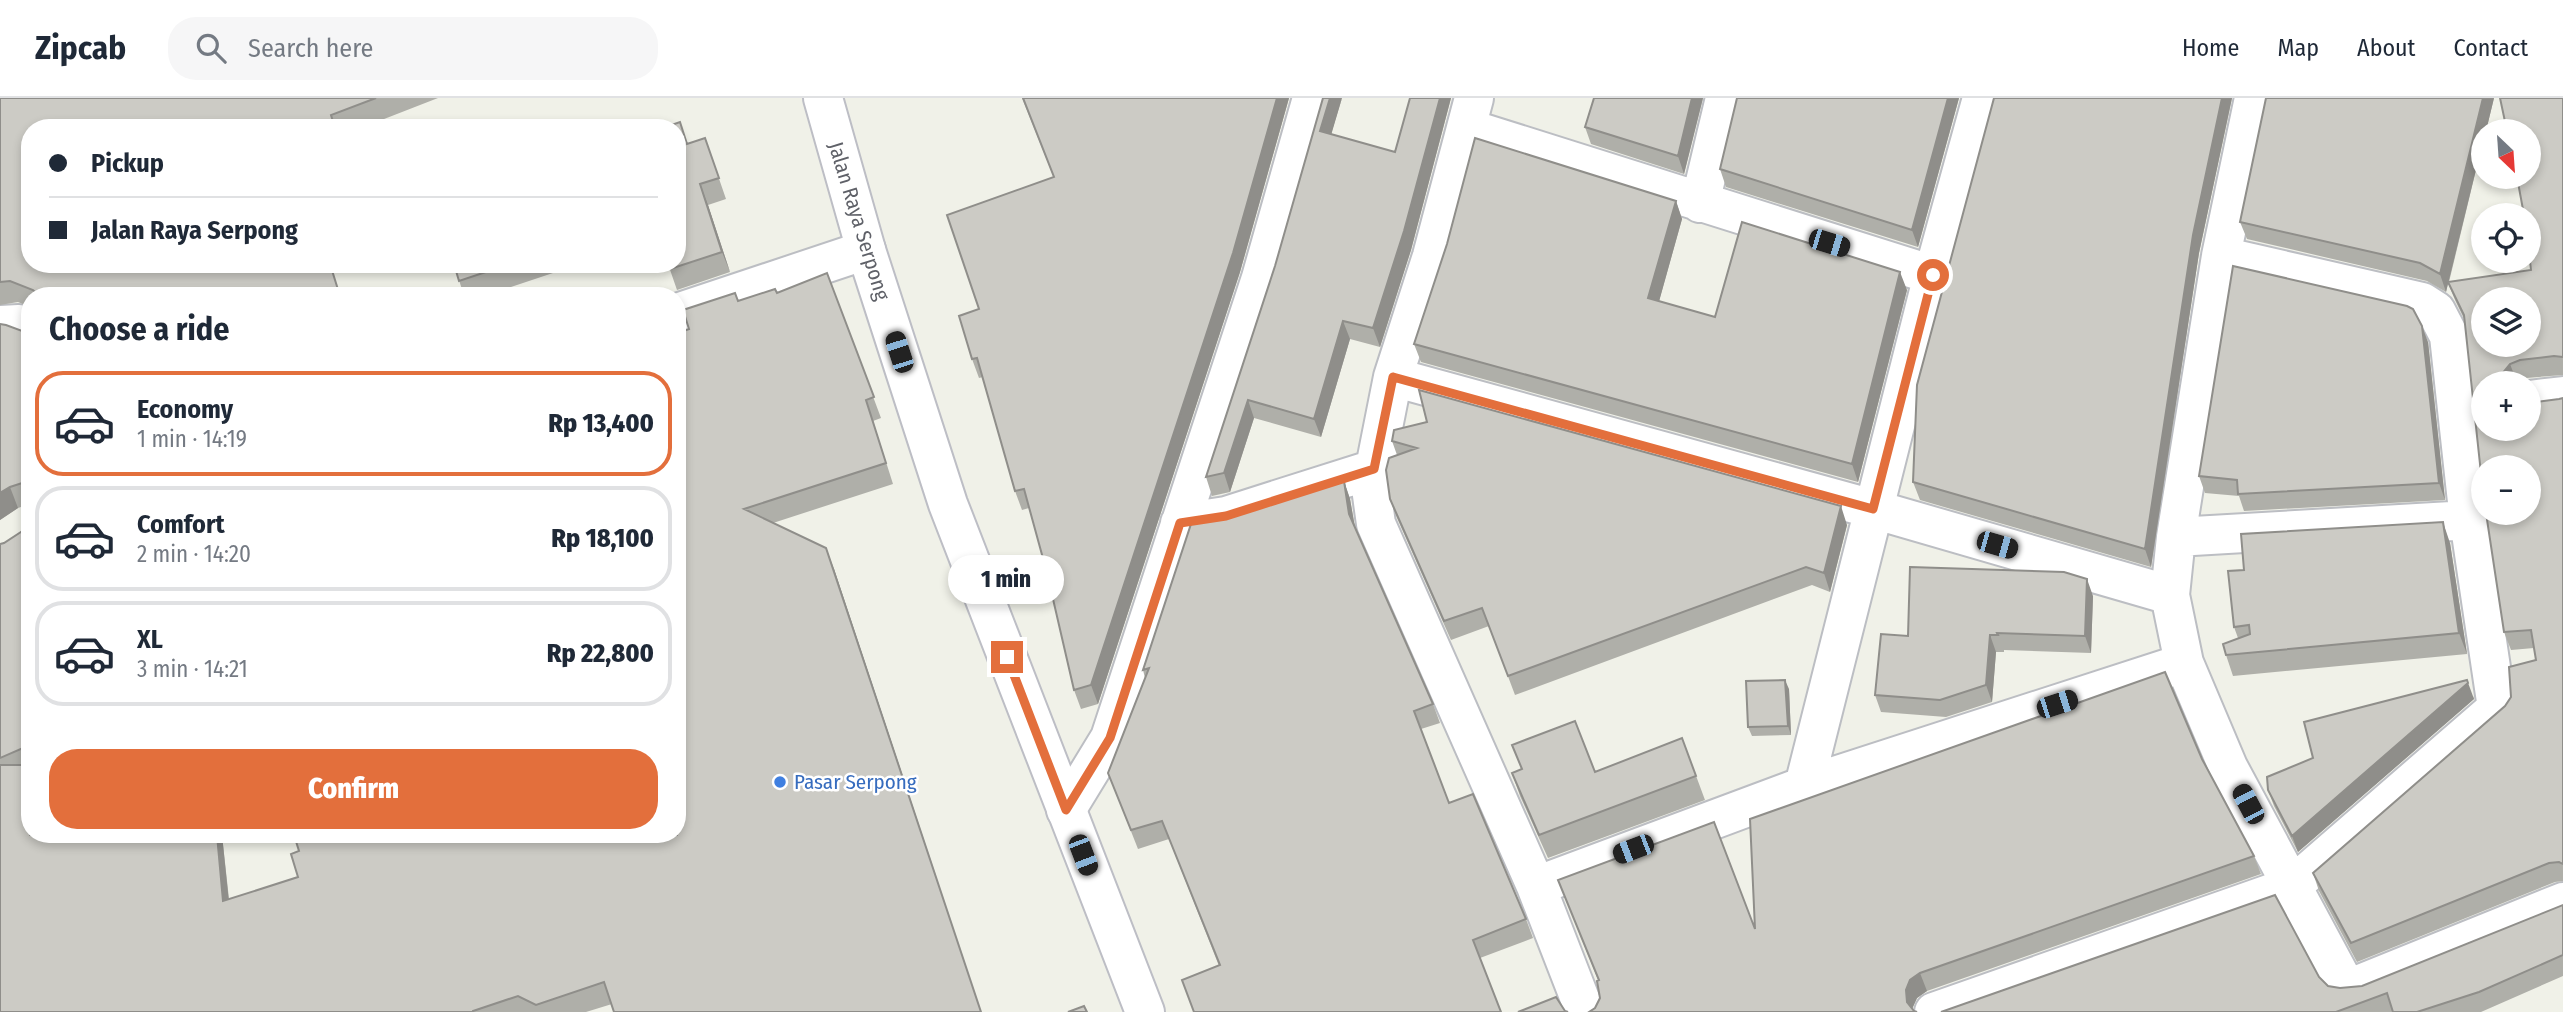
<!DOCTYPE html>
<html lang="en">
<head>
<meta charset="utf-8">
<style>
	body { margin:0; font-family:"Fira Sans Condensed",sans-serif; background:#f6f6f7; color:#1f2937; height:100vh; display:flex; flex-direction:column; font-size:26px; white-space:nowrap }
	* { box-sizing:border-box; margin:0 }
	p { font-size:23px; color:#747a83 }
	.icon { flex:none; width:38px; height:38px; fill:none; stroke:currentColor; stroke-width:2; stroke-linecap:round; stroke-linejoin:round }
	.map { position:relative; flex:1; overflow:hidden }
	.drawer { position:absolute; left:21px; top:189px; width:665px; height:556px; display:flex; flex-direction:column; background:#fff; border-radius:28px; box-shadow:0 4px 10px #0003 }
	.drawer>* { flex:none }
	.guide { position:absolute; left:21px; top:21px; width:665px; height:154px; border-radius:28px; box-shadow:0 4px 10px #0003; display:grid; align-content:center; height:154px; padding:0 28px; background:#fff }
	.needle { width:46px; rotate:155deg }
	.tools { position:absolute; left:2471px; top:21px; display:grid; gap:14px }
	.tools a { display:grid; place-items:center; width:70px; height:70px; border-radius:50%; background:#fff; box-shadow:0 4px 10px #0003; font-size:35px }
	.end { position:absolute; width:32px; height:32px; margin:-16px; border:9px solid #e36f3c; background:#fff; box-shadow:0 0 0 4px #fff }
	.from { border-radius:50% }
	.bubble { position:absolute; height:49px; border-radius:24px; background:#fff; box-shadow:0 4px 10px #0003; font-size:23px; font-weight:800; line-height:49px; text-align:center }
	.car { position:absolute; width:21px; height:42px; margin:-21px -10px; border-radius:9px; box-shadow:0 0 5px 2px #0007; background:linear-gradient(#222 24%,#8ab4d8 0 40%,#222 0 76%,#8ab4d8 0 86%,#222 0) }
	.guide b { display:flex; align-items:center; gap:24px; height:66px; font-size:26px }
	.guide b+b { border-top:2px solid #e0e1e3 }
	.guide i { width:18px; height:18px; background:#1f2937 }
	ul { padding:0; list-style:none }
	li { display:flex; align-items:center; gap:21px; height:105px; margin:0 14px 10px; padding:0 14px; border:4px solid #e0e1e3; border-radius:28px }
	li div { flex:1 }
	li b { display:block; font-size:26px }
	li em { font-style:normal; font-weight:800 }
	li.selected { border-color:#e36f3c }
	li>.icon { width:63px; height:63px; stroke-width:1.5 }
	h2 { padding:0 28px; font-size:32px; line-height:84px }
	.button { display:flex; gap:14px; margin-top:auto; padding:14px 28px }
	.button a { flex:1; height:80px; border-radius:28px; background:#e36f3c; color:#fff; font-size:28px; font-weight:800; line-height:80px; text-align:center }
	header { display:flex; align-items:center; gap:42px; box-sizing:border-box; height:98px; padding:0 35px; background:#fff; border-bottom:2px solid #e0e1e3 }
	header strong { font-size:33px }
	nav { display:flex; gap:38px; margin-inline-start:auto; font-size:24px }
	.search { width:490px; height:63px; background:#f6f6f7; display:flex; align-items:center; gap:18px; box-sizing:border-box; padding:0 24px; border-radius:28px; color:#747a83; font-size:26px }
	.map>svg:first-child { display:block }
</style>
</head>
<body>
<header>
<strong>Zipcab</strong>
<div class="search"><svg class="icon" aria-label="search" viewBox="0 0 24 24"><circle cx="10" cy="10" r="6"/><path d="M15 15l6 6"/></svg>Search here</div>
<nav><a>Home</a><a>Map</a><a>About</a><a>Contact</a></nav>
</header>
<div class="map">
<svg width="2563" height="914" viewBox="0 0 2563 914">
	<rect width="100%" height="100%" fill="#f0f1e8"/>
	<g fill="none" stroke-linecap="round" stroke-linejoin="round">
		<g stroke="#bcbec3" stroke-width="42">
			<path id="street" d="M1474,0l-42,158 -39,121 -22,111 5,36 160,362 49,126
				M2254,0l-33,158 -45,281 -6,58 14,68 44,104 117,218 15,-1 203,-82
				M1467,30l466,147
				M1700,105l25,-105
				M677,215l189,-63
				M0,227l19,-1 11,6
				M1393,279l480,132 297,86
				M2529,302l34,-4
				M1180,425l46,-7 148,-47
				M2176,439l293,-17
				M1804,688l129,-511 49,-177
				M1066,712l44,-72 151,-460 51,-180
				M1536,788l268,-100 380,-123
				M1934,914l358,-126 205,-178 -28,-188 -20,-184 -13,-25 -14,-9 -201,-46"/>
		</g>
		<g stroke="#bdbec5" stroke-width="42">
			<path id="secondary" d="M823,0l43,152 82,254 197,508"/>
		</g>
		<use href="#street" stroke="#fff" stroke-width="38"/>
		<use href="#secondary" stroke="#fff" stroke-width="38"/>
	</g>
	<path fill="#afafa9" d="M0,0h438l-77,30h-331l311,168h-311v11l-12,-5 -18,3z
		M1022,0h267l-49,174 -142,432 -17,5 -7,-19 -27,-117 -18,-65 -7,2 -7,-19 -32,-114 -4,1 -7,-19 7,-50 75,-131z
		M1342,0l-11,36 64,18 15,-54h41l-40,152 -31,97 -30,-8 -29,98 -67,-19 -24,74 -18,4 -6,-19 69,-211z
		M1703,0l-19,76 -93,-30 -6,-17z
		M1959,0l-41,149 -192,-60 -6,-18z
		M1994,0h238l-33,155 -48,314 -231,-67 -7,-18z
		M2494,0l-8,33h-3v10l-34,141 82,-12 -2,-55 34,-117v277l-37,3 -9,4 -34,1v46l80,-31v483l-8,1 -198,80 -38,-71 -6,-18 192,-167 31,-46 -2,-12 -23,2 -7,-18 -39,-311 -10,-21 -7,-17 -2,9 -19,-11 -180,-42 -7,-17z
		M705,40l21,61 -18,6 22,67 -53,18 -9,-26 20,-120z
		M1676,103l6,18 -23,82 56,16 192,-27 -49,192 -437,-120 -7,-18z
		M454,166h126l-96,32h-20z
		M827,175l54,145 -8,3 20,63 -120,39 61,46 147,443h-367l-2,-8 -26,8h-586v-468l4,-1 26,-17v309h192l7,64 448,-64 12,-506 49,-28 39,-8z
		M0,226l22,7 8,-3v176l-12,4 -18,12z
		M2428,244l17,158 -201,11 -5,-15 -34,-3 -6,-17z
		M1392,343l455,84 -17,67 -18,-7 -297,110 -26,-69 -38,14 -54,-122 -7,-19 7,-44z
		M1344,383l6,18 5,29 78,176 7,19 -19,6 28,74 77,116 7,19 -53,20 -261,8 -50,-127 -31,10 -30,-76 37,-95 -2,-8 83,-152z
		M2450,445l17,111 -234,22 -7,-21 12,-17 -4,-11 10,-57z
		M2093,498l-2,57 -87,-3v2h-8l-4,50 -46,15 -65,-5 -6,-17 33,-59z
		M1789,591l2,46 -39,1 -4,-9z
		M2473,598l1,3 -176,153 -24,-46 -6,-16z
		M1682,640l23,62 -157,58 -28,-62 -8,-23 9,-4 74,3z
		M2202,661l52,97 7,18 -334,117 -10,7 -5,11 2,2 -319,-3 5,-10 -2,-18 -40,-100 197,49z
		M2563,807v71l-82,36h-540l378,-35 9,9 12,2 22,-2z"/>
	<path fill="#8f8e8a" d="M1277,0h12l-49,174 -142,432 -7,-19z
		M1330,0h12l-15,51 -7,-18z
		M1440,0h11l-40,152 -31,97 -7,-19z
		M1692,0h11l-19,76 -6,-18z
		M1948,0h11l-41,149 -6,-17z
		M2222,0h10l-33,155 -48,314 -6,-18 48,-314z
		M2483,0h11l-8,33h-3v10l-37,151 -6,-18z
		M700,86l8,21 22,67 -8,-20z
		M1676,103l6,18 -27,97 -7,-18z
		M1900,174l7,18 -49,192 -6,-18z
		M1343,223l7,18 -29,98 -7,-18z
		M2422,228l6,16 17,158 -6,-17z
		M2510,266l7,18 -1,1h-15l1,-9z
		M1248,302l6,18 -24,74 -6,-19z
		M1344,383l6,18 6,34 -7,-19z
		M10,389l8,21 -18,12v-27z
		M1841,408l6,19 -17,67 -6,-19z
		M2443,424l7,21 17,111 -8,-21z
		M826,450l8,21 147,443z
		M2087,481l6,17 -2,57 -6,-17z
		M1990,537l6,17 -4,50 -6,-17z
		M1785,582l4,9 2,46 -3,-9z
		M2467,582l7,19 -176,153 -6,-16z
		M217,737h5l9,87 -8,-21z
		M1920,875l7,18 -10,7 -5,11 -5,-7 -1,-12 4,-10z"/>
	<path fill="#cccbc5" stroke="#8f8e8a" stroke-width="2" fill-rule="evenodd" d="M0,0h376l-45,17 4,13h-305v136h300l10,32h-301l-6,-6 -23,-9 -10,1z
		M1023,0h254l-44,155 -142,432 -17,5 -27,-117 -23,-84 -9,2 -38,-133 -5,1 -13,-43 20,-7 -32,-94 107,-38z
		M1323,0h7l-10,33 75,21 15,-54h30l-36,133 -31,97 -30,-7 -29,98 -66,-19 -24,73 -18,4 69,-211z
		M1594,0h98l-14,58 -93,-29z
		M1737,0h211l-36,132 -192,-61z
		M1994,0h228l-29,137 -48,314 -232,-67 4,-97z
		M2266,0h217l-43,176 -20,-11 -180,-41z
		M2500,0h63v259l-9,-1 -34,4 -10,4 -8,10 -1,9h-18v46h46v-26l30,-4 4,-1v466l-4,-2 -10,1 -198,80 -38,-70 192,-167 6,-9 -2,-30 27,-7 -5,-30 -27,2 -18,-119h43v-46h-46v25l-19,-177 -16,-33 83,-12 -2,-18v-37h-5l-7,-38h12v-46h-22zM2483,201h46v46h-46z
		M680,24l7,22 18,-6 14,40 -19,6 22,68 -52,17 -2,-5h9v-136h-14z
		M1475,40l201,63 -28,97 67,19 27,-95 158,50 -48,192 -438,-120 33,-100z
		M454,166h56l-51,17z
		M2233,168l174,40 6,3 9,17 17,157 -201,11 -1,-14 -38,-4z
		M827,175l47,124 -8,3 20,63 -142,46 82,39 155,464h-367l-10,-30 -68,23 -18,-9 -45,15v1h-473v-247h30v70h187l6,66 75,-24 -7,-23 8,-3 -5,-16h383v-502l12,-4 -6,-19 52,-17 3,8 37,-12 2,4z
		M0,226l6,1 16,6 8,-3v157l-8,-2 -12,4 -10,6z
		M1419,292l422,116 -17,67 -18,-6 -298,109 -26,-68 -38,13 -54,-122 -4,-29 3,-12 28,-10 -25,-7 2,-11 33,-8z
		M1344,383l5,33 84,190 -19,7 35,92 24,-9 53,125 -53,21 28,72h-307l-12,-32 38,-15 -58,-144 -31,9 -23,-57 41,-105 -6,2 48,-146 35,-6z
		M2443,424l16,111 -233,22 -3,-11 27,-10 -1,-9 -15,2 -6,-56 16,-1 -3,-36z
		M30,428v219l-30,13v-214l4,-1z
		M1910,469l154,5 23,7 -2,57 -88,-3 1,2h-8l-4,50 -46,15 -65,-5 6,-61 27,2z
		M2165,574l37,87 52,97 -334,117 -10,7 -4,10 1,12 7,9 3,1h-328l6,-4 5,-10 -3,-17 2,-1 -41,-100 156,-58 41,107 -5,-110z
		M1785,582l3,46 -40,1 -2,-46z
		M2467,582l1,3 -176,153 -24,-46 -1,-13 46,-19 -9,-36z
		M1575,623l20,51 87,-34 14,38 -157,59 -27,-62 10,-4 -10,-24z
		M2275,797l44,82 9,9 12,2 22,-2 201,-81v50l-84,37 -62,20h-24l-6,-19 -51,19h-395z
		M1556,899l9,14 3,1h-50z
		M1084,908l3,6h-19z"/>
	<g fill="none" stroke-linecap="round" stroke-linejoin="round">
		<path stroke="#e36f3c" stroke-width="9" d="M1007,559l59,153 44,-72 70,-215 46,-7 148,-47 19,-92 480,132 60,-234"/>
	</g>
	<circle fill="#3f7fe0" stroke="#fff" stroke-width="2.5" cx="780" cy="684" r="7"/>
	<g text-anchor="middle" stroke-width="5" stroke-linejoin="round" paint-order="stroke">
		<g font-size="21" fill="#5f6168" stroke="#fff">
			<text transform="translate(859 123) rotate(73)" y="7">Jalan Raya Serpong</text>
		</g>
		<g font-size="21" fill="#366cbe" stroke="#fff" text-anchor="start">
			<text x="794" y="691">Pasar Serpong</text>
		</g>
	</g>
</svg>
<div class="tools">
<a><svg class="needle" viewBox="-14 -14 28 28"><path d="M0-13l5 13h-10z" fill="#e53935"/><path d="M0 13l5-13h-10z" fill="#747a83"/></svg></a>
<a><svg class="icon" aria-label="locate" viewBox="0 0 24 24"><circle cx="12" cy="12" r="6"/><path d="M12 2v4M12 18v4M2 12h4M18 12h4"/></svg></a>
<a><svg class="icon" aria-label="layers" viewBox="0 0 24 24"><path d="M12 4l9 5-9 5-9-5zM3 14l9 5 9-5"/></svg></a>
<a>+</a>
<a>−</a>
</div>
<i class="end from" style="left:1933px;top:177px"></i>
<i class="end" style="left:1007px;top:559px"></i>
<div class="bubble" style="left:948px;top:457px;width:116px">1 min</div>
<i class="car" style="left:1829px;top:145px;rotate:107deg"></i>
<i class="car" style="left:899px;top:254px;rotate:342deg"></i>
<i class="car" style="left:1997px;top:447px;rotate:106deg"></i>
<i class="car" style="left:2057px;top:606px;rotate:72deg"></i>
<i class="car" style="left:2248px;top:706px;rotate:332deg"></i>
<i class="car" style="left:1633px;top:751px;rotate:249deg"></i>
<i class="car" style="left:1083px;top:757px;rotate:159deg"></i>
<div class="guide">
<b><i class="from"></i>Pickup</b>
<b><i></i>Jalan Raya Serpong</b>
</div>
<section class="drawer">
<h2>Choose a ride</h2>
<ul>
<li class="selected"><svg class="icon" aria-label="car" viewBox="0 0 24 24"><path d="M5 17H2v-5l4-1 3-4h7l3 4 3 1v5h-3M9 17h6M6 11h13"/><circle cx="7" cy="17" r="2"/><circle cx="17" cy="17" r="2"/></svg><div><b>Economy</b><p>1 min · 14:19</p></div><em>Rp 13,400</em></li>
<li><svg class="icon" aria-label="car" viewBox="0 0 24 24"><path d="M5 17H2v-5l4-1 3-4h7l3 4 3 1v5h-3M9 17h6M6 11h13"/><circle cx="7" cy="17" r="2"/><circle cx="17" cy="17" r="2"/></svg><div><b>Comfort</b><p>2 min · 14:20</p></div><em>Rp 18,100</em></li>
<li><svg class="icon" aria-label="car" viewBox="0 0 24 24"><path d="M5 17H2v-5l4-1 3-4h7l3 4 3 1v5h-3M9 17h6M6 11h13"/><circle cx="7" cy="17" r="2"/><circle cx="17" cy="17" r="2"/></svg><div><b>XL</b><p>3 min · 14:21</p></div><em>Rp 22,800</em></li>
</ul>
<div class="button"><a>Confirm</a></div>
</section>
</div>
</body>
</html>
